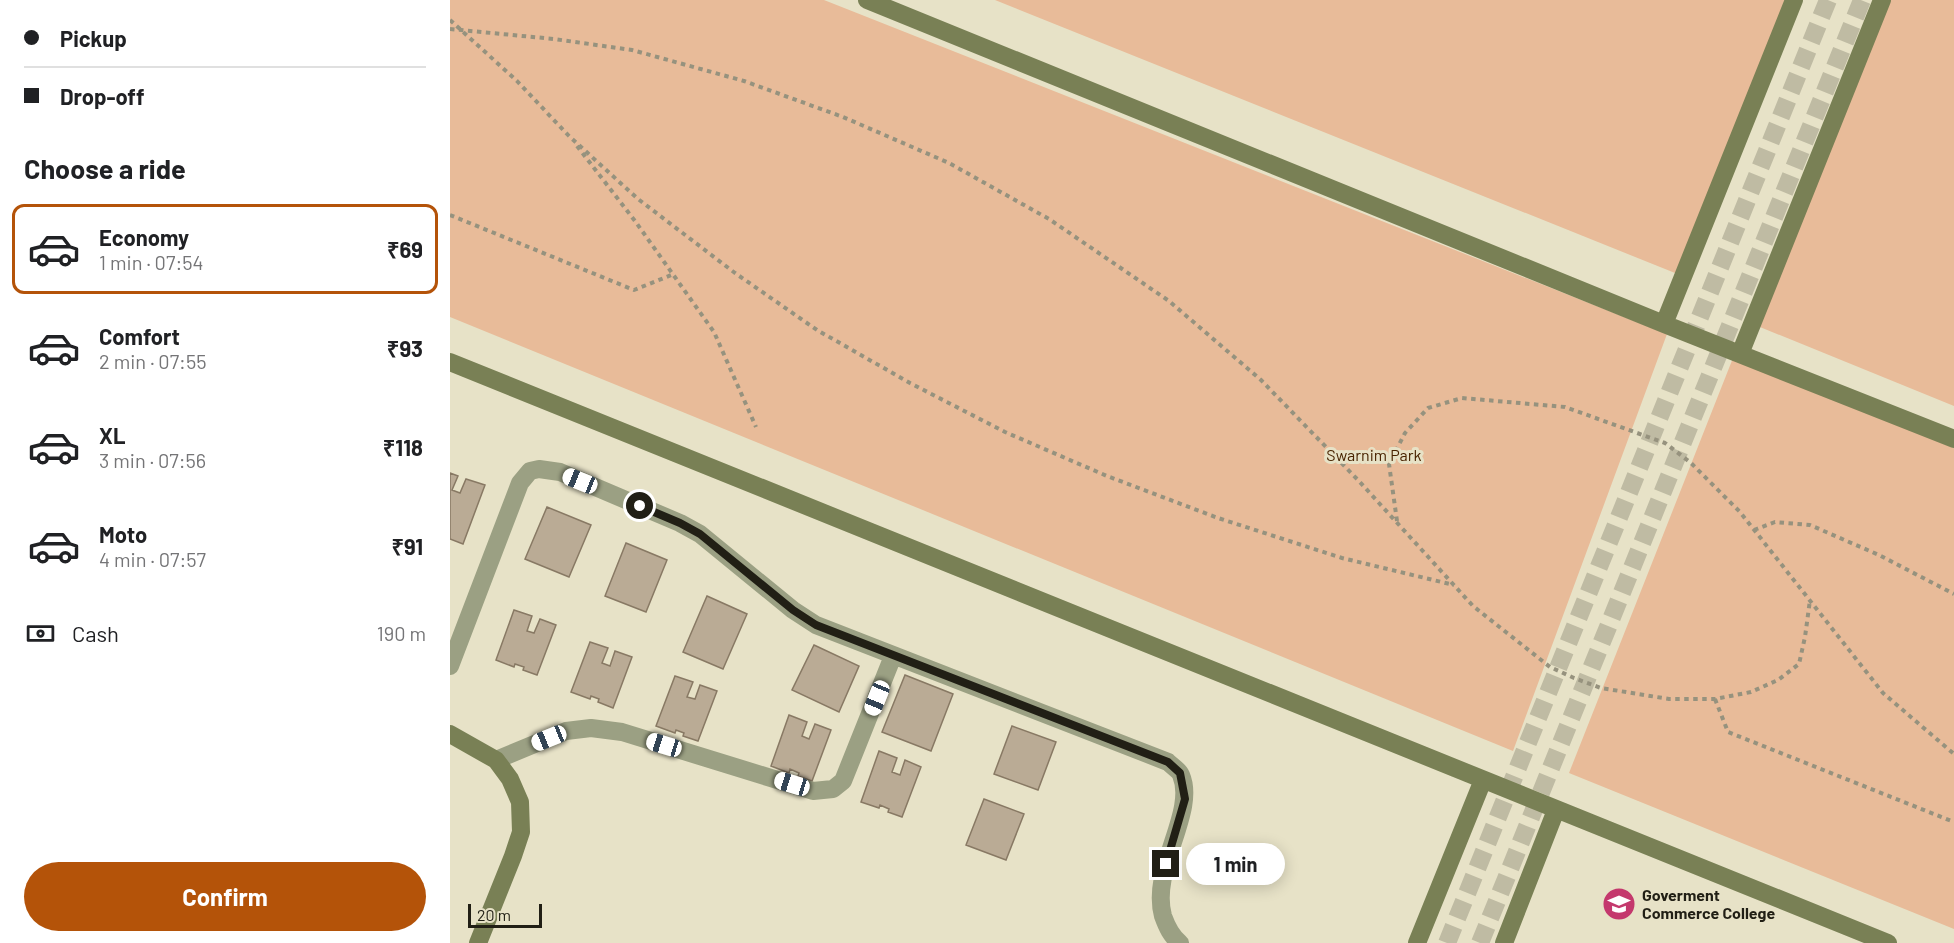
<!DOCTYPE html>
<html lang="en">
<head>
<meta charset="utf-8">
<style>
	body { margin:0; font-family:Barlow,sans-serif; background:#f2f2f2; color:#202124; height:100vh; display:flex; flex-direction:column; font-size:22px; white-space:nowrap }
	* { box-sizing:border-box; margin:0 }
	p { font-size:20px; color:#757577 }
	.icon { flex:none; width:33px; height:33px; fill:none; stroke:currentColor; stroke-width:2; stroke-linecap:round; stroke-linejoin:round }
	.map { position:relative; flex:1; overflow:hidden }
	.details { display:flex; flex-direction:column; background:#fff; width:450px }
	.details>* { flex:none }
	.top-card { display:grid; align-content:center; height:132px; padding:0 24px; background:#fff }
	.scale { position:absolute; left:18px; bottom:15px; width:74px; box-sizing:border-box; padding-left:6px; border:3px solid #211f15; border-top:0; font-size:16px; line-height:21px; white-space:nowrap; color:#211f15; -webkit-text-stroke:4px #e7e2c7; paint-order:stroke }
	.end { position:absolute; width:27px; height:27px; margin:-14px; border:8px solid #211f15; background:#fff; box-shadow:0 0 0 3px #fff }
	.from { border-radius:50% }
	.bubble { position:absolute; height:42px; border-radius:21px; background:#fff; box-shadow:0 3px 15px #0003; font-size:20px; font-weight:700; line-height:42px; text-align:center }
	.car { position:absolute; width:18px; height:36px; margin:-18px -9px; border-radius:8px; box-shadow:0 0 4px 2px #0007; background:linear-gradient(#fff 24%,#345 0 40%,#fff 0 76%,#345 0 86%,#fff 0) }
	.top-card b { display:flex; align-items:center; gap:21px; height:57px; font-size:22px }
	.top-card b+b { border-top:2px solid #e0e0e0 }
	.top-card i { width:15px; height:15px; background:#202124 }
	ul { padding:0; list-style:none }
	li { display:flex; align-items:center; gap:18px; height:90px; margin:0 12px 9px; padding:0 12px; border:3px solid transparent; border-radius:12px }
	li div { flex:1 }
	li b { display:block; font-size:22px }
	li em { font-style:normal; font-weight:700 }
	li.active { border-color:#b45309 }
	li>.icon { width:54px; height:54px; stroke-width:1.5 }
	h2 { padding:0 24px; font-size:27px; line-height:72px }
	.pay { display:flex; align-items:center; gap:15px; height:66px; padding:0 24px; font-size:22px }
	.pay p { margin-inline-start:auto }
	.cta { display:flex; gap:12px; margin-top:auto; padding:12px 24px }
	.cta a { flex:1; height:69px; border-radius:36px; background:#b45309; color:#fff; font-size:24px; font-weight:700; line-height:69px; text-align:center }
	main { display:flex; flex:1; min-height:0 }
	.map>svg:first-child { display:block }
</style>
</head>
<body>
<main>
<section class="details">
<div class="top-card">
<b><i class="from"></i>Pickup</b>
<b><i></i>Drop-off</b>
</div>
<h2>Choose a ride</h2>
<ul>
<li class="active"><svg class="icon" aria-label="car" viewBox="0 0 24 24"><path d="M5 17H2v-5l4-1 3-4h7l3 4 3 1v5h-3M9 17h6M6 11h13"/><circle cx="7" cy="17" r="2"/><circle cx="17" cy="17" r="2"/></svg><div><b>Economy</b><p>1 min · 07:54</p></div><em>₹69</em></li>
<li><svg class="icon" aria-label="car" viewBox="0 0 24 24"><path d="M5 17H2v-5l4-1 3-4h7l3 4 3 1v5h-3M9 17h6M6 11h13"/><circle cx="7" cy="17" r="2"/><circle cx="17" cy="17" r="2"/></svg><div><b>Comfort</b><p>2 min · 07:55</p></div><em>₹93</em></li>
<li><svg class="icon" aria-label="car" viewBox="0 0 24 24"><path d="M5 17H2v-5l4-1 3-4h7l3 4 3 1v5h-3M9 17h6M6 11h13"/><circle cx="7" cy="17" r="2"/><circle cx="17" cy="17" r="2"/></svg><div><b>XL</b><p>3 min · 07:56</p></div><em>₹118</em></li>
<li><svg class="icon" aria-label="car" viewBox="0 0 24 24"><path d="M5 17H2v-5l4-1 3-4h7l3 4 3 1v5h-3M9 17h6M6 11h13"/><circle cx="7" cy="17" r="2"/><circle cx="17" cy="17" r="2"/></svg><div><b>Moto</b><p>4 min · 07:57</p></div><em>₹91</em></li>
</ul>
<div class="pay"><svg class="icon" aria-label="cash" viewBox="0 0 24 24"><path d="M3 7h18v10H3z"/><circle cx="12" cy="12" r="2"/></svg>Cash<p>190 m</p></div>
<div class="cta"><a>Confirm</a></div>
</section>
<div class="map">
<svg width="1504" height="943" viewBox="0 0 1504 943">
	<rect width="100%" height="100%" fill="#e7e2c7"/>
	<path fill="#e8bb99" d="M0,0h374l843,334 -154,417 -1063,-434z
		M545,0h806l-116,277z
		M1430,0h74v406l-199,-81z
		M1283,358l221,90v481l-385,-156z"/>
	<path fill="#baab95" stroke="#887964" stroke-width="1.5" d="M0,473l8,3 -6,14 8,3 6,-14 19,6 -22,59 -13,-5z
		M97,507l44,18 -22,52 -44,-18z
		M176,543l41,17 -21,52 -41,-16z
		M257,596l40,18 -24,55 -40,-17z
		M64,610l18,6 -5,15 7,2 6,-14 16,6 -19,50 -14,-5 1,-3 -9,-3 -1,3 -18,-7z
		M140,642l18,6 -6,15 8,3 5,-15 17,6 -19,51 -15,-6 1,-3 -8,-3 -1,3 -19,-7z
		M364,645l45,21 -20,46 -47,-22z
		M455,675l48,19 -22,57 -49,-19z
		M225,676l18,6 -6,15 8,2 5,-14 17,6 -19,50 -15,-5 1,-3 -8,-3 -1,3 -19,-7z
		M339,715l18,7 -5,14 7,3 6,-15 16,6 -19,51 -14,-5 1,-3 -9,-4 -1,4 -18,-7z
		M562,726l44,16 -18,48 -44,-16z
		M429,751l18,7 -5,14 8,3 5,-15 16,7 -19,50 -14,-5 1,-3 -9,-4 -1,3 -18,-6z
		M534,799l40,15 -18,46 -40,-15z"/>
	<g fill="none" stroke-linecap="round" stroke-linejoin="round">
		<path stroke="#bfbba3" stroke-width="18" stroke-dasharray="18 9" stroke-linecap="butt" d="M997,943l381,-943
			M1030,943l382,-943"/>
		<path stroke="#96927e" stroke-width="4" stroke-dasharray="4.5 4.5" stroke-linecap="butt" d="M0,20l67,61 52,55 69,63 97,74 82,57 93,53 95,49 102,44 111,42 124,40 112,27
			M0,29l104,10 78,11 112,31 99,36 106,46 100,56 120,82 92,79 97,100 115,126 77,61 24,11 27,10 68,11h46l36,-7 27,-12 21,-16 6,-27 5,-37
			M127,146l58,75 79,111 42,95
			M0,215l184,75 40,-16
			M947,521l-8,-57 16,-31 23,-25 34,-10 103,9 100,36 26,20 49,49 143,181 71,61
			M1304,530l21,-8 35,3 69,30 75,39
			M1265,699l13,33 226,90"/>
		<path stroke="#9ba083" stroke-width="18" d="M0,666l70,-183 10,-12 9,-2 21,3 120,51 20,11 93,76 23,15 352,137c4,4 11,8 13,13 16,37 -31,94 -18,141 4,11 8,20 17,27
			M46,760l70,-29 25,-3 31,4 191,59 20,-2 10,-8 50,-125"/>
		<path stroke="#798055" stroke-width="18" d="M417,0l797,324 290,115
			M1214,324l130,-324
			M1290,354l142,-354
			M0,362l1438,581
			M0,734l46,26 14,19 10,23 1,30 -8,24 -35,87
			M967,943l66,-163
			M1054,943l52,-133"/>
	</g>
	<g fill="none" stroke-linecap="round" stroke-linejoin="round">
		<path stroke="#211f15" stroke-width="8" d="M190,506l40,17 20,11 93,76 23,15 352,137 12,11 5,26 -19,65"/>
	</g>
	<defs>
		<g id="university-disc" transform="scale(1.725)"><circle r="9.5" fill="#c4386d" stroke="#e7e2c7"/><path d="M0-5L7-2L0 1L-7-2ZM-4 1L0 2.5L4 1V4Q0 6-4 4Z" fill="#fff"/></g>
	</defs>
	<g fill-rule="evenodd">
		<use href="#university-disc" x="1169" y="904"/>
	</g>
	<g text-anchor="middle" stroke-width="6" stroke-linejoin="round" paint-order="stroke">
		<g font-size="16" fill="#482300" stroke="#e7e2c7">
			<text x="924" y="461">Swarnim Park</text>
		</g>
		<g font-size="16" font-weight="bold" fill="#211f15" stroke="#e7e2c7" text-anchor="start">
			<text x="1192" y="901">Goverment<tspan x="1192" dy="18">Commerce College</tspan></text>
		</g>
	</g>
</svg>
<div class="scale">20 m</div>
<i class="end from" style="left:190px;top:506px"></i>
<i class="end" style="left:716px;top:864px"></i>
<div class="bubble" style="left:736px;top:843px;width:99px">1 min</div>
<i class="car" style="left:130px;top:481px;rotate:292deg"></i>
<i class="car" style="left:427px;top:698px;rotate:202deg"></i>
<i class="car" style="left:99px;top:738px;rotate:248deg"></i>
<i class="car" style="left:214px;top:745px;rotate:287deg"></i>
<i class="car" style="left:342px;top:784px;rotate:287deg"></i>
</div>
</main>
</body>
</html>
